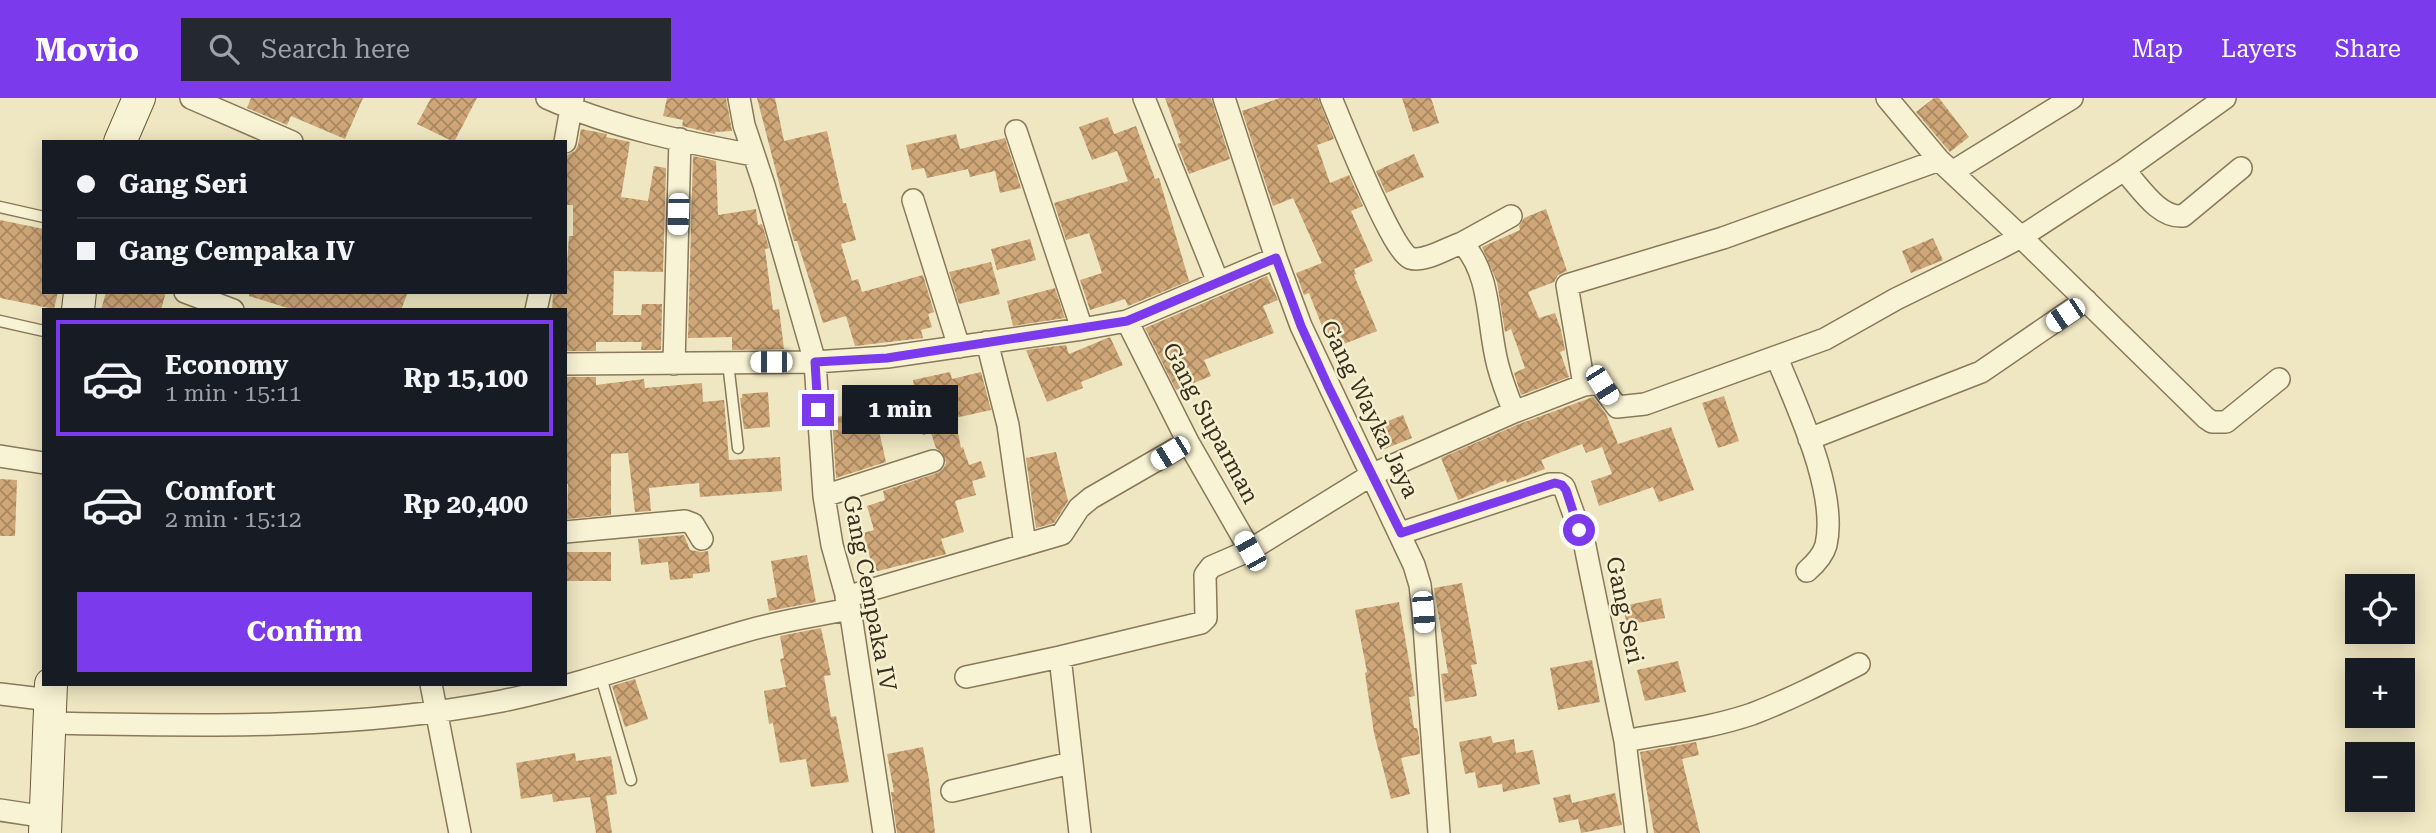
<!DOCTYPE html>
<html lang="en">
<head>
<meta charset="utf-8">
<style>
	body { margin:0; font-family:"Roboto Serif",serif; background:#242831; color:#f1f3f6; height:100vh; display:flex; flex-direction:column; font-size:26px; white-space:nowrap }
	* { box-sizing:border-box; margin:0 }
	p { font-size:23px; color:#9ea1a6 }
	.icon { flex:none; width:38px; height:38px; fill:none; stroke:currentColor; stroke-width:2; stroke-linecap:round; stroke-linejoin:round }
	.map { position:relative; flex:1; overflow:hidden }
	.panel { position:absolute; left:42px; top:210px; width:525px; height:378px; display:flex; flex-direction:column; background:#171b24; border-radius:0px; box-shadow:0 4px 18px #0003 }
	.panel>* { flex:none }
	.top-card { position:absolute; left:42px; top:42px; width:525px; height:154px; border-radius:0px; box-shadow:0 4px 18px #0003; display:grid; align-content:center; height:154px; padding:0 35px; background:#171b24 }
	.tools { position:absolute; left:2345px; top:476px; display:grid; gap:14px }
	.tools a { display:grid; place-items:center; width:70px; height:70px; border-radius:0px; background:#171b24; box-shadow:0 4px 18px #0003; font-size:35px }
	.end { position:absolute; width:32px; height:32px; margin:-16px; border:9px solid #7c3aed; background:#fff; box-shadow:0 0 0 4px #fff }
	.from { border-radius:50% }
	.bubble { position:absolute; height:49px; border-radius:0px; background:#171b24; box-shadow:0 4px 18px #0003; font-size:23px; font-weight:700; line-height:49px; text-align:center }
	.car { position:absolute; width:21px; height:42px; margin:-21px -10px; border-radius:9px; box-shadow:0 0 5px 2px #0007; background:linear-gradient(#fff 24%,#345 0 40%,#fff 0 76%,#345 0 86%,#fff 0) }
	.top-card b { display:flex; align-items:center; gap:24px; height:66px; font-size:26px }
	.top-card b+b { border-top:2px solid #363941 }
	.top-card i { width:18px; height:18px; background:#f1f3f6 }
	ul { padding:12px 0 0; list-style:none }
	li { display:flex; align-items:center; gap:21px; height:116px; margin:0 14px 10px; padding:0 21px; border:4px solid transparent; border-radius:0px }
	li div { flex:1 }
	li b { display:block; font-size:26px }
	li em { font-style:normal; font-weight:700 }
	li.current { border-color:#7c3aed }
	li>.icon { width:63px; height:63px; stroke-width:1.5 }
	.button { display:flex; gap:14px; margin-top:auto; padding:14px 35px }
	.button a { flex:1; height:80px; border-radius:0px; background:#7c3aed; color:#fff; font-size:28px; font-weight:700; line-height:80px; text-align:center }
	header { display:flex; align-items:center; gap:42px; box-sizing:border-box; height:98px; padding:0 35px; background:#7c3aed; color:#fff }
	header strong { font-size:33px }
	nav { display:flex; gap:38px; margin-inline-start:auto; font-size:24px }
	.search { width:490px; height:63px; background:#242831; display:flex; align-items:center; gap:18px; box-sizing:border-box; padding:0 24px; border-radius:0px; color:#9ea1a6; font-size:26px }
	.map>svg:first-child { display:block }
</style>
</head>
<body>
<header>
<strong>Movio</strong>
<div class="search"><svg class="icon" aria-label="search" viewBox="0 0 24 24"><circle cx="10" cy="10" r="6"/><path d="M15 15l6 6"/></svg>Search here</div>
<nav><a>Map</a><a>Layers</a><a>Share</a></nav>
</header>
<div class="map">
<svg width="2436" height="735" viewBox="0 0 2436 735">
	<defs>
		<pattern id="building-cross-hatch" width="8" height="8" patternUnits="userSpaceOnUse" patternTransform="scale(1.75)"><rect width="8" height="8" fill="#cea677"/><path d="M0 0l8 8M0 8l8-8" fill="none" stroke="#a88861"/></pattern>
	</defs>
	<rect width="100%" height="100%" fill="#efe7c2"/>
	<path fill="url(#building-cross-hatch)" d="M251,0h112l-18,41 -54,-23 -4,9 -40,-17z
		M431,0h46l-23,44 -37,-18z
		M667,0h59l6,33 -17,1v2l-33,-8 1,-6 -20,-4z
		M757,0h18l9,43 43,-10 16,72h3l10,37 -15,4 11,37 6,-2 4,13 61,-17 11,37 -6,2 4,13 -11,3 2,8 -68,8 -9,-30 -23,7 -26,-82h-3z
		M1165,0h46l19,61 -41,15 -12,-30 4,-1z
		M1280,0h38l16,41 -17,6 13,38 19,-8 14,31 -12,5 22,50 -19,8 2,5 -2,1 23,56 -46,18 -22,-56 -5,2 -8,-22 26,-10 -29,-65 -20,8 -31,-95z
		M1402,0h29l8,25 -26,9z
		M1934,0h5l30,39 -19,15 -34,-40z
		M1108,19l6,17 22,-8 19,53 4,-1 30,103 -61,25 -3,-7 -35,11 -10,-30 22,-7 -13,-40 -23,7 -12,-37 74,-22 -11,-30 -25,9 -13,-33z
		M581,31l26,5 -1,3 24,5 -9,55 27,4 6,-35 12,2 -3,104 -49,-1 -1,44h28l1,-11h20l-1,46h-20l1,-8h-46v9h-31v-41h-13l1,-18h12l4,-56h4v-31h-8v-39l2,-11 8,-4 3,-6z
		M956,36l4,15 45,-11 16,50 -21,5 -5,-22 -25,6 -2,-8 -41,9 -3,-10 -12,2 -6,-25z
		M1414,56l10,23 -38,16 -10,-22z
		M693,58l23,5 2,54 38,-6 2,16 4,-1 7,24 -4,1 8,61 6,-1 5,40 -52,1v-13l-44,1z
		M1546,111l21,62 -9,4 -4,7 -26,10 11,26 16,-5 6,17 4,20 -5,2 9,25 -48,18 -7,-22 11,-5 -14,-39 -6,3 -8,-50 -15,-35 38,-17 -1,-4 5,-8z
		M0,122l44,9v63h14l-4,17 -54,-11z
		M1933,140l10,22 -32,13 -9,-22z
		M1030,141l6,21 -39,10 -6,-21z
		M991,164l9,32 -41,10 -10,-32z
		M1267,178l11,24 -15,6 11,27 -70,27 7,16 -35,14 -31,-62z
		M1055,190l10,30 -52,8 -6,-25z
		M106,194h60l-5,18h-60z
		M249,194h159l-7,18h-107l-45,-14z
		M1110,239l13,28 -42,17 2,6 -36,14 -21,-52 40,-5 3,9z
		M950,274l2,7 29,-7 10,38 -36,8 6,30 2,-1 6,18 12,-4 5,16 -14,4 4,14 -21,6 9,31 -23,7 5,15 -72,18 -11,-39 11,-3 -7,-24 18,-6 -2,-9 54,-18 6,-4 3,-6 -4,-11 -6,-4 -5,-15 -8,2 -10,-55z
		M565,279h31v8l48,-6 1,9 57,-5 1,19 21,-2 5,60 51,-3 2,34 -82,6 -1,-14 -50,5 2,23 -16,1 -7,-59 -17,1v61l-44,4 1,-35 -3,-1z
		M768,294l2,35 -26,2 -4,-31h2v-4z
		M1724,298l15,45 -21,7 -16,-45z
		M1593,299l13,17 12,30 53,-17 23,63 -35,12 -6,-15 -54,19 -8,-25 21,-7 -10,-27 -16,6 -4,-9 -41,16 4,9 -38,14 -1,-3 -48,20 -17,-42 78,-34z
		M874,310l12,54 -50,16 -4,-60z
		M1403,317l9,23 -30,12 -9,-23z
		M1056,354l12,49 -14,22 -18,5 -10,-70z
		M0,381l17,1 -2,56h-15z
		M684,437l6,15 12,2 6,-1 2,21 -17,2v4l-23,2 -2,-18 -27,3 -3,-26z
		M565,454h46v29h-46z
		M807,457l9,47 -47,9 -2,-12 10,-2 -6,-36z
		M1462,485l15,81 -6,1 6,31 -32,6 -4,-28 7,-1 -14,-85z
		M1661,500l4,20 -38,7 -4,-19z
		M1399,504l16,94 -6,1 5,31h3l2,9 1,17 -19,4 9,36 -19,5 -17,-66 -9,-60 2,-1 -12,-62z
		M821,530l10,47 -7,1 7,41 5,-1 13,66 -38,5 -5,-28 -26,4 -7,-40 -4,1 -5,-33 22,-4 -6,-28 4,-1 -4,-22z
		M1592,562l8,42 -42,8 -8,-42z
		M1678,563l8,31 -41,9 -8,-31z
		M635,581l13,40 -23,8 -13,-41z
		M1491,638l2,7 21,-4 2,14 17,-3 7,34 -37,8 -1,-8 -24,4 -3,-16 -10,2 -6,-32z
		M1696,644l3,13 -17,4 18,74h-46l-14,-81z
		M923,649l6,33 6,53h-38l-6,-41h3l-7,-38z
		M575,655l1,8 35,-5 6,38 -11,2 6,37h-16l-6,-36 -37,5 -1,-8 -31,5 -5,-36z
		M1615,695l7,32 -41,8 -3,-14 -19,4 -6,-25 17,-4 2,9z"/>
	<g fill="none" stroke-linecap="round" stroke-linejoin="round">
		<g stroke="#897859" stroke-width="13">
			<path id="lane" d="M0,109l44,10
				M0,223l44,10
				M728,265l10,85
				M601,579l30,103"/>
		</g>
		<g stroke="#897859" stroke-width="24">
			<path id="street" d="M191,0l101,44
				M547,0c64,29 137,44 206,57
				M739,0l5,27 20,60 51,177 9,134 8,49 18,64 34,224
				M1144,0l74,184
				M1224,0l52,160 25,68 113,239 6,20 3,27 16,221
				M1331,0c10,24 61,153 79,160 15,5 38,-11 52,-15 30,31 25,83 36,123 4,15 10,31 16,46
				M1887,0l52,62 82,77 185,181 6,4h14l53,-43
				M1016,33l66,198
				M565,44l8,-44
				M2124,72c16,17 34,48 59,46l58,-48
				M1952,74l120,-74
				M913,102l46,147
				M1462,145l49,-27
				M185,194l48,18
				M536,212l4,-18
				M1127,223l61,121 62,108
				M987,244l21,83 17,120
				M1777,260c20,49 61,134 49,187 -3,11 -11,19 -19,26
				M565,266l250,-2 72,-5 195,-28 45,-8 149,-63
				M674,266l6,-225
				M1584,287l-17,-100 156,-47 216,-78
				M1809,341l172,-67 105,-72
				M0,358l44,7
				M824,398l109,-35
				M565,434l120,-11 8,3 9,15
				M1401,435l149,-49h9l5,3 21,59 4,20 36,175 11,92
				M846,499l216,-63 17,-26 12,-10 97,-56
				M1060,559l20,176
				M966,579l94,-20 141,-34 5,-5 -1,-43 6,-8 39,-17 123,-76 141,-62 70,-27 15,-2 18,24 28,-3 180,-65 71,-40 102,-50 23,-12 103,-67 101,-72
				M431,586l29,149
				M0,596l50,6
				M49,625c152,3 304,7 453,-22 84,-17 163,-47 244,-70 34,-10 69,-15 104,-22
				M1625,643c42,-8 86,-13 127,-27 37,-14 72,-32 107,-50
				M952,693l119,-28
				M0,712l46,7"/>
		</g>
		<g stroke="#6b593c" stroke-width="34">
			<path id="secondary" d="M120,44l19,-44
				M78,212l2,-18
				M45,735l6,-149"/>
		</g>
		<use href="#lane" stroke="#f9f3d5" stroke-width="10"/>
		<use href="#street" stroke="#f9f3d5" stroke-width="21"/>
		<use href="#secondary" stroke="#f9f3d5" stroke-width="32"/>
	</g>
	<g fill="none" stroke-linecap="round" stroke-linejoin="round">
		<path stroke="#7c3aed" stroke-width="9" d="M818,312l-3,-48 72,-4 240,-37 149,-63 25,68 27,60 73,147 154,-50 7,2 4,5 13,40"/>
	</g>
	<g text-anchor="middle" stroke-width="5" stroke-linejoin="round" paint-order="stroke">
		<g font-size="23" fill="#382e1d" stroke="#f6f0d1">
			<text transform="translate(1370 311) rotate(64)" y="8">Gang Wayka Jaya</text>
			<text transform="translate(1211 325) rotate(62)" y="8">Gang Suparman</text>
			<text transform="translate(870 495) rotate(79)" y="8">Gang Cempaka IV</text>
			<text transform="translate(1625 512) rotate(78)" y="8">Gang Seri</text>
		</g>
	</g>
</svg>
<div class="tools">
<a><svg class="icon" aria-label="locate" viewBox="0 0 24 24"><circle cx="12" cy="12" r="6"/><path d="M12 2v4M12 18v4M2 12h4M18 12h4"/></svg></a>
<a>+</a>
<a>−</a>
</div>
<i class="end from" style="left:1579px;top:432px"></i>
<i class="end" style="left:818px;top:312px"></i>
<div class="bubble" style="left:842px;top:287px;width:116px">1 min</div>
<i class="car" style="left:678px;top:116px;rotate:182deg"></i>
<i class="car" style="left:2065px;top:217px;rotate:236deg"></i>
<i class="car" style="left:771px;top:264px;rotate:270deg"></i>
<i class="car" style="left:1602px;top:287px;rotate:148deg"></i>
<i class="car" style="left:1170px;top:355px;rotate:238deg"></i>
<i class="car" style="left:1250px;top:453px;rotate:331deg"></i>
<i class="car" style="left:1423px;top:514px;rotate:176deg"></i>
<div class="top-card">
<b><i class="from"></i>Gang Seri</b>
<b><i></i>Gang Cempaka IV</b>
</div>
<section class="panel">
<ul>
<li class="current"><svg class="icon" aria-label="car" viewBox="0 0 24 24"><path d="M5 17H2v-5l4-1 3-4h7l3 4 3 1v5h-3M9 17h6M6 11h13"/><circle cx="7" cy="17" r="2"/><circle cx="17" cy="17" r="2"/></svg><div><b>Economy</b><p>1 min · 15:11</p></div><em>Rp 15,100</em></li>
<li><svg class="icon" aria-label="car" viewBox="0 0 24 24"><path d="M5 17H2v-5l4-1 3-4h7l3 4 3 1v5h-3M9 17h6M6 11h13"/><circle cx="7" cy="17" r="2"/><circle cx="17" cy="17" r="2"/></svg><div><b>Comfort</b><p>2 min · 15:12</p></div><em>Rp 20,400</em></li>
</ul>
<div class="button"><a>Confirm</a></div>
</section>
</div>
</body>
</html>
